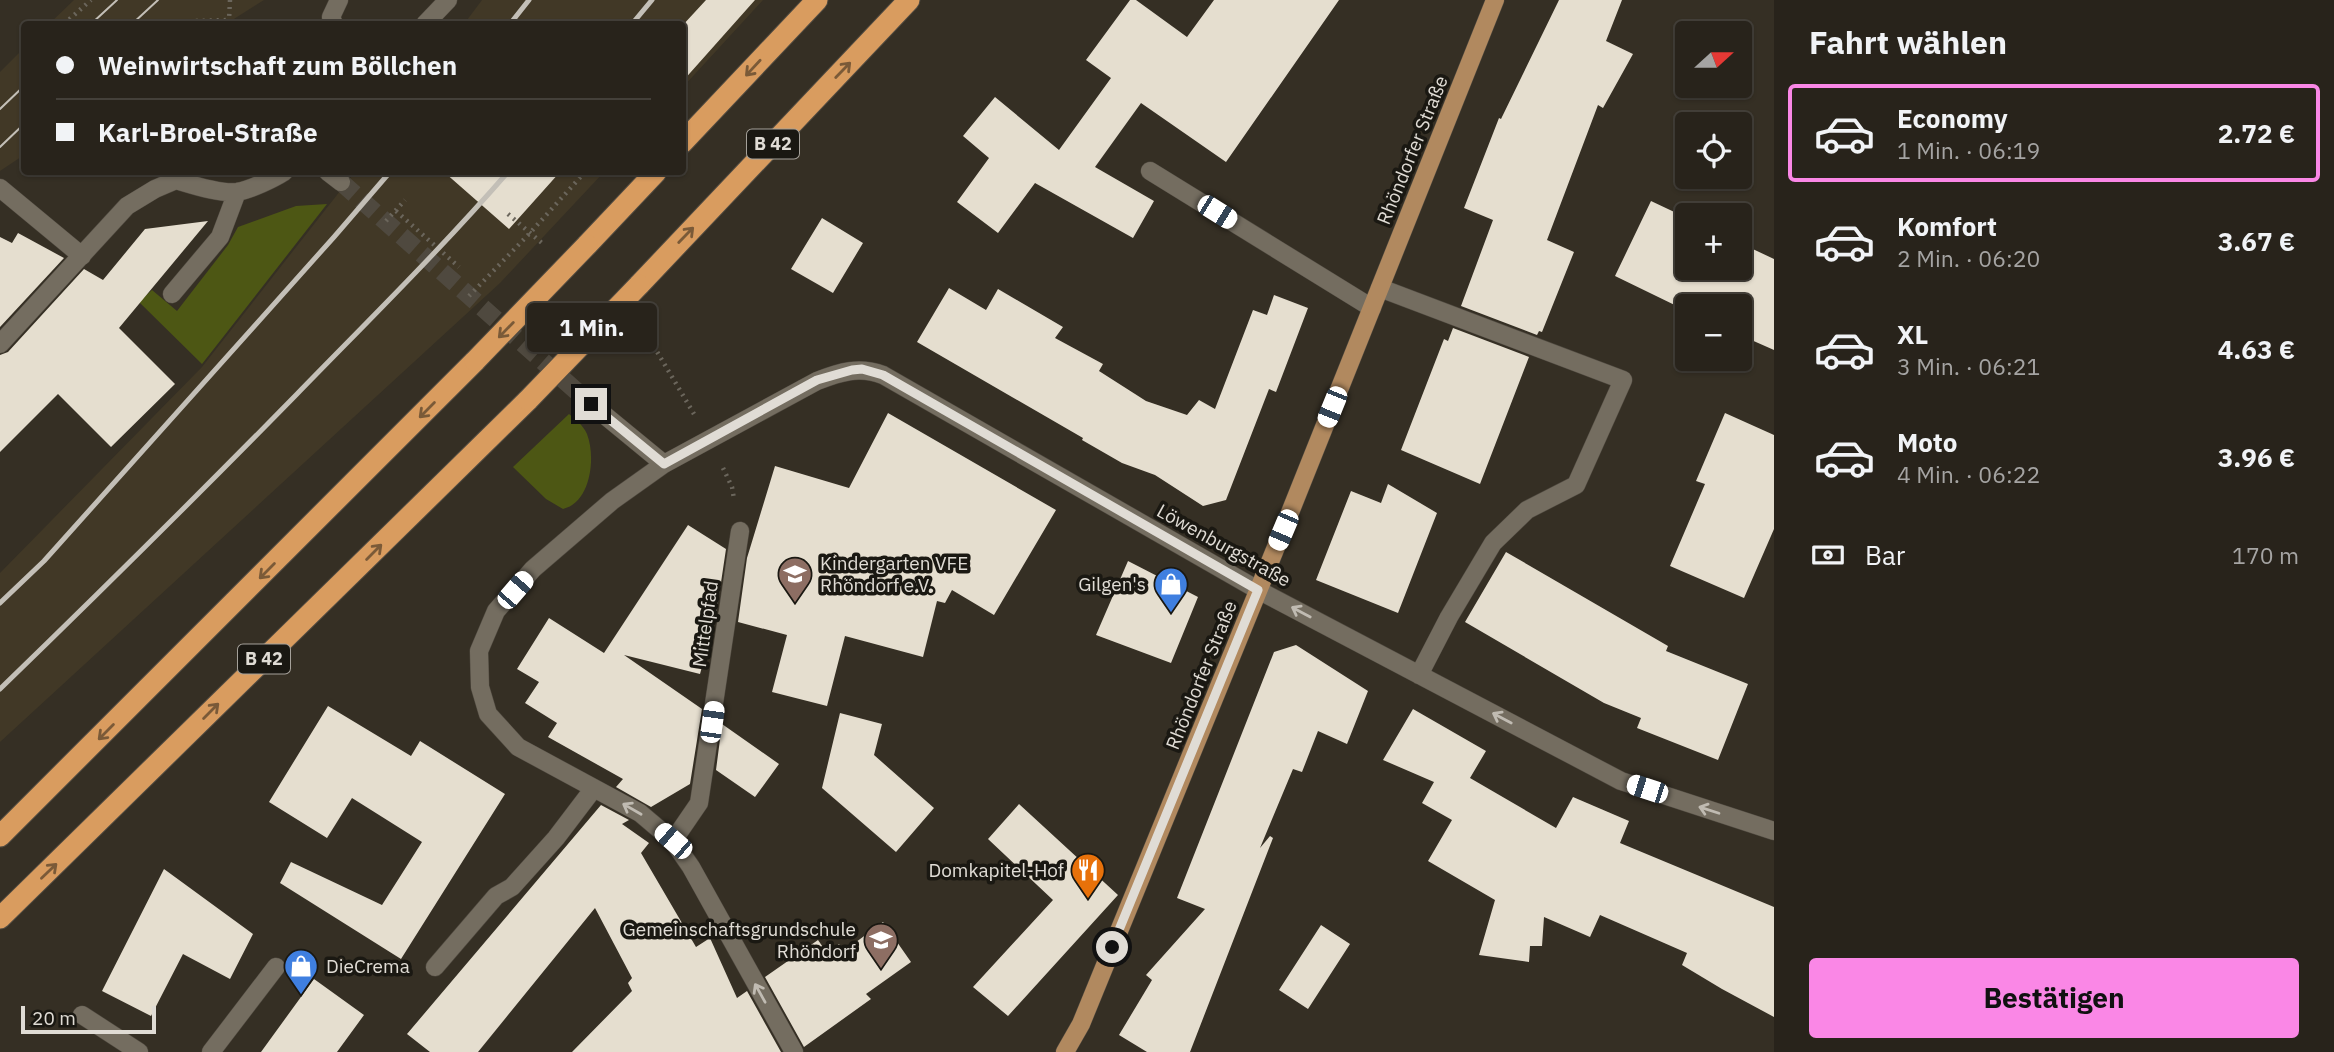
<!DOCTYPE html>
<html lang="de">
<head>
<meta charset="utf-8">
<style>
	body { margin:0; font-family:"IBM Plex Sans",sans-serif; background:#302b24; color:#f1f3f6; height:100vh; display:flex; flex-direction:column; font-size:26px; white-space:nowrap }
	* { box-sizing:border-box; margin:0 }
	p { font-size:23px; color:#a5a4a3 }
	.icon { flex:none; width:38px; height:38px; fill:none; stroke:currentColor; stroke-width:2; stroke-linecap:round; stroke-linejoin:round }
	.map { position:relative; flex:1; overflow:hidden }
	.details { display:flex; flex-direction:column; background:#28231b; width:560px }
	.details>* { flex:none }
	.top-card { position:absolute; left:21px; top:21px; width:665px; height:154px; border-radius:7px; box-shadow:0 2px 5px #0004,0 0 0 2px #44403a; display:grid; align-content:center; height:154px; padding:0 35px; background:#28231b }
	.needle { width:46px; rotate:69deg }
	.fabs { position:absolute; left:1675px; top:21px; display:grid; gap:14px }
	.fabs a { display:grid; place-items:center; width:77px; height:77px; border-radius:7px; background:#28231b; box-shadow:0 2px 5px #0004,0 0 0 2px #44403a; font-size:35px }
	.scale { position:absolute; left:21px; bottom:18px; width:135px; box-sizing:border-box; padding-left:7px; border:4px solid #e0dcd5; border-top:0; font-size:19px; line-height:24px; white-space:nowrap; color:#e0dcd5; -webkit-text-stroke:5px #1a1812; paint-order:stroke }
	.end { position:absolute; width:32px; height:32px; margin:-16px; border:9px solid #e0dcd5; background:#111; box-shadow:0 0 0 4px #111 }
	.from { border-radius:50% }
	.bubble { position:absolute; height:49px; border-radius:7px; background:#28231b; box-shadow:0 2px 5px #0004,0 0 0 2px #44403a; font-size:23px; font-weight:800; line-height:49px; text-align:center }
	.car { position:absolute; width:21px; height:42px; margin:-21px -10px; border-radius:9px; box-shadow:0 0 5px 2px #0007; background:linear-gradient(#fff 24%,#345 0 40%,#fff 0 76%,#345 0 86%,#fff 0) }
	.top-card b { display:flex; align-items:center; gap:24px; height:66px; font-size:26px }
	.top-card b+b { border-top:2px solid #44403a }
	.top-card i { width:18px; height:18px; background:#f1f3f6 }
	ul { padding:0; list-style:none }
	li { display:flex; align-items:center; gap:21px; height:98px; margin:0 14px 10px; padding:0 21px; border:4px solid transparent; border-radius:7px }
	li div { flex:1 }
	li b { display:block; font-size:26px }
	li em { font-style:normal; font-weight:800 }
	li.on { border-color:#fa87e6 }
	li>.icon { width:63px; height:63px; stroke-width:1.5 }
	h2 { padding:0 35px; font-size:32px; line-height:84px }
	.pay { display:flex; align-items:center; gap:18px; height:77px; padding:0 35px; font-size:26px }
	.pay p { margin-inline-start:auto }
	.button { display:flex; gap:14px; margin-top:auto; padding:14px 35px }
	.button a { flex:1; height:80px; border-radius:7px; background:#fa87e6; color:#111; font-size:28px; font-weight:800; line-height:80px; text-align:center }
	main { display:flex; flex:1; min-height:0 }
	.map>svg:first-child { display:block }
</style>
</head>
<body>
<main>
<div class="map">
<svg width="1774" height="1052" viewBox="0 0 1774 1052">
	<rect width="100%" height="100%" fill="#352f24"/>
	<path fill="#413826" d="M74,0h190l-38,24h-177z
		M482,0h281l-80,87 -1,-63h-218z
		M24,48v107l-24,16v-99z
		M355,172h249l-104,111 -500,459v-169l202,-206z"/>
	<path fill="#4d5714" d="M327,204l-125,160 -63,-62 13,-12 25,21 51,-66 10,-18 58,-21z
		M569,414c7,6 14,11 18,20 9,23 4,69 -24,75l-17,-10 -33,-32z"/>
	<path fill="#e5decf" d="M706,0h49l-73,82v-56z
		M1130,0h6l51,37 27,-37h125l-113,162 -85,-59 -46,64 59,34 -21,37 -98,-55 -37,50 -41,-31 32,-44 -26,-22 32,-39 64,53 52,-72 -25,-18z
		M1559,0h63l-16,41 27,13 -30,54 -5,-3 -51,135 27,12 -32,80 -3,-1 -2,4 -76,-29 32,-86 -29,-12 35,-90 2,1z
		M444,172h116l-51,57z
		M1651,201l36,17v50h53v-25l34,16v91l-34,-15v-29h-53v5l-72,-35z
		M822,218l41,25 -30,50 -42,-24z
		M208,221l-89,107 56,56 -64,63 -53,-53 -58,58v-97l8,-3 76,-83 19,11 42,-51z
		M18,233l46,25 -64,69v-90l12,6z
		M949,288l37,22 12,-21 65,38 -8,11 48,26 -4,7 47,30 41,14 12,-15 16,9 38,-99 14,5 7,-20 34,13 -32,84 -7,-3 -43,111 -23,6 -48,-31 -33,-12 -40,-23 1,-2 -166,-96z
		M1453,328l76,29 -49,127 -79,-34 43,-111 4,2z
		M888,413l168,97 -62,105 -42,-25 -7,13 -8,-2 -14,56 -78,-21 -18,70 -55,-14 15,-57 -49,-13 9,-64 28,-92 74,22z
		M1725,413l49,22v94l-30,69 -74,-32 35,-82 -9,-3z
		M1388,484l49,29 -39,100 -82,-33 35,-89 30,12z
		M688,525l38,24 -10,67 -16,58 -76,-19 78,54 -12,75 -39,23 -35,-20 7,-8 -75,-42 9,-14 -32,-20 14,-21 -22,-13 32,-51 55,35z
		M1506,552l162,94 -2,5 82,33 -30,76 -81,-32 4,-10 -37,-15 -139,-81z
		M1128,561l70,36 -27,66 -75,-28z
		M1296,645l72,46 -21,53 -29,-13 -16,41 -9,-3 -33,79 10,-12 3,2 -83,214h-43l-28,-17 33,-55 -6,-5 59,-66 -28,-11 97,-246z
		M328,706l83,50 9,-15 85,53 -104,165 -121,-76 11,-21 91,43 40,-63 -70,-44 -25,40 -58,-36z
		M1413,709l73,42 -16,27 86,50 17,-31 56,24 -9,22 154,64v110l-52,-28 -40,-24 5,-12 -87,-38 -10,22 -46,-20 -2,29h-12l-1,16 -50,-7 16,-55 -67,-39 24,-41 -30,-17 12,-21 -51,-22z
		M840,713l42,11 -8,31 60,53 -38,44 -74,-64z
		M722,724l57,40 -24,33 -39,-27z
		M1019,804l99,91 -110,121 -35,-29 80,-87 -65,-61z
		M601,805l28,15 -7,4 27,19 -8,10 55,94 14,-9 27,60 10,-7 34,61h-209l60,-61 -4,-8 4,-5 -37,-70 -117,144h-48l-23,-18z
		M164,869l89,65 -23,45 -47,-25 -32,62 -49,-25z
		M883,922l28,40 -45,32 5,5 -67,48 -39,-70 53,-37 9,13 12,-9 5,7z
		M1321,925l29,19 -42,65 -29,-19z
		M314,979l50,36 -27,37h-76z"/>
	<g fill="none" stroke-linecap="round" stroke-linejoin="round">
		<path stroke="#4f493f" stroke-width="18" stroke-dasharray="18 9" stroke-linecap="butt" d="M341,182l250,222"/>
		<g stroke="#504a40" stroke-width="19">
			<path id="minor" d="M334,24l-3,-7 8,-17
				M425,24l23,-24
				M1150,171l222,137
				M328,172l13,10
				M0,188l82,68
				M1380,288l243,92 -47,105 -49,25 -34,33 -44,74 -30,58
				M172,294l48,-57 17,-45
				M0,344l127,-138 28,-17 21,-9c17,5 44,14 61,12 13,-2 36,-13 47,-20
				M591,404l73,60
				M673,841l26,-38 41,-272
				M435,967l61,-71 16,-9 44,-49 38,-50
				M82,1015l57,37
				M211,1052l65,-85
				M794,1052l-103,-185 -18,-26 -33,-28 -122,-66 -30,-33 -8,-27 -1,-36 17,-40 37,-42 79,-68 52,-37 153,-83c23,-9 42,-15 66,-6l375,215 363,191 153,50"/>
		</g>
		<g stroke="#504a40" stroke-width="19">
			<path id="major" d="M1065,1052l16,-28 202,-494 212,-530"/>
		</g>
		<g stroke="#504a40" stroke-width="23">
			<path id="highway" d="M682,143l135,-143
				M587,245l69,-73
				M639,285l270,-285
				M0,836l475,-475
				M0,918l528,-518"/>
		</g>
		<path stroke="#6b665c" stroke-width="4.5" stroke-dasharray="2 5" stroke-linecap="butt" d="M230,0l-1,20 4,4
			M64,24l27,-24
			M190,24l3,-3 36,-1
			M24,62l-3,3 3,4
			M396,211l63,56
			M508,214l35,30
			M386,221l19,-21
			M469,296l61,-63 55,-61
			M643,328l51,86
			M723,468l9,19 2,12"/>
		<use href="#minor" stroke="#746d60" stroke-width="18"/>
		<use href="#major" stroke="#b1895f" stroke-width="18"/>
		<use href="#highway" stroke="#d99c5f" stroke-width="21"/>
		<path stroke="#c3bfb7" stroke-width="2" d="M91,24l26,-24
			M132,24l26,-24
			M0,109l24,-23
			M0,147l24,-23"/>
		<path stroke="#c3bfb7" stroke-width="5" d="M510,24l19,-24
			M632,24l20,-24
			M0,603l44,-42 290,-324 56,-65
			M0,689c100,-97 199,-195 297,-295 71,-73 144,-145 211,-222"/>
		<g stroke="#504a40" stroke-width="23" stroke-linecap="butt">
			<path id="highway-bridge" d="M475,361l112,-116
				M528,400l111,-115"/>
		</g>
		<use href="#highway-bridge" stroke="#d99c5f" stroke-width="21"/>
	</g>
	<defs><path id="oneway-shaft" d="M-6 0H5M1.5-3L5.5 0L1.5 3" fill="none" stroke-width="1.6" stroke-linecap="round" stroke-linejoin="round" transform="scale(1.75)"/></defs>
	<g stroke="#7a5a38">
		<use href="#oneway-shaft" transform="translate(753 68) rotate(133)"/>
		<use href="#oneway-shaft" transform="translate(843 70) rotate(-46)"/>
		<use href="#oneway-shaft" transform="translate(686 235) rotate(-46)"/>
		<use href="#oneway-shaft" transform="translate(506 330) rotate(134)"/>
		<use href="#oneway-shaft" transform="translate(427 410) rotate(135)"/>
		<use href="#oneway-shaft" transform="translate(374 552) rotate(-45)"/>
		<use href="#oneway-shaft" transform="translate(267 571) rotate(135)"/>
		<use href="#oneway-shaft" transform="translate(211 711) rotate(-45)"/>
		<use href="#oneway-shaft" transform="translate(106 732) rotate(135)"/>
		<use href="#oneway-shaft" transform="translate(49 871) rotate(-44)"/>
	</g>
	<g stroke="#c0bbb2">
		<use href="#oneway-shaft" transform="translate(1301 612) rotate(-152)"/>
		<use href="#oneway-shaft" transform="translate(1502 718) rotate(-152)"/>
		<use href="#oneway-shaft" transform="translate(632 809) rotate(-150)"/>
		<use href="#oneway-shaft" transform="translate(1709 810) rotate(-162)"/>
		<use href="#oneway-shaft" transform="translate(760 993) rotate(-119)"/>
	</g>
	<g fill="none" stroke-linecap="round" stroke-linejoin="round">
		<path stroke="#e0dcd5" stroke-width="9" d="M591,404l73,60 153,-84 35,-10 10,-1 21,6 375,215 -146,357"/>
	</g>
	<defs>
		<g id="school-pin" transform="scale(1.75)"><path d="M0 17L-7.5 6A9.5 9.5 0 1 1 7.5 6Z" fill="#8d6e63" stroke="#1a1812"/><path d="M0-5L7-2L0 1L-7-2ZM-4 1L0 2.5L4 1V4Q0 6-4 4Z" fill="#fff"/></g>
		<g id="shop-pin" transform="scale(1.75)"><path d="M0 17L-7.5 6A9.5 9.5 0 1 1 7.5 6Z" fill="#3f7fe0" stroke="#1a1812"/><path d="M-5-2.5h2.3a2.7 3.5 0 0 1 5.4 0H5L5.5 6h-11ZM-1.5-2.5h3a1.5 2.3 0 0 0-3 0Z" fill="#fff"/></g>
		<g id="restaurant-pin" transform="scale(1.75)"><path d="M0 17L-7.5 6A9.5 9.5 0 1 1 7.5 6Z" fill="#e8710a" stroke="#1a1812"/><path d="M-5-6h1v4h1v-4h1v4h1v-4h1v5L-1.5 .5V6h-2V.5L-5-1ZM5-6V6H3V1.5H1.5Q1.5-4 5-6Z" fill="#fff"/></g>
	</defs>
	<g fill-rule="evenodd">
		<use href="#school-pin" x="795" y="574"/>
		<use href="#shop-pin" x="1171" y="584"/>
		<use href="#restaurant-pin" x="1088" y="870"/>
		<use href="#school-pin" x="881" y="940"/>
		<use href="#shop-pin" x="301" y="966"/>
	</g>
	<g text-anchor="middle" stroke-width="7" stroke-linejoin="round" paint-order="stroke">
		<g fill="#1a1812" stroke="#a5a19a" stroke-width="2">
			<rect x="747" y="129.5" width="52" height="29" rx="5"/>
			<rect x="238" y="644.5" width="52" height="29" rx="5"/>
		</g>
		<g font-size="18" font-weight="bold" fill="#e0dcd5">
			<text x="773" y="150">B 42</text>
			<text x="264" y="665">B 42</text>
		</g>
		<g font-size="19" fill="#e0dcd5" stroke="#1a1812">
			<text transform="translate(1412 150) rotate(-68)" y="7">Rhöndorfer Straße</text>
			<text transform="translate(1224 545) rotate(29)" y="7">Löwenburgstraße</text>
			<text transform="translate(705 624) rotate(-82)" y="7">Mittelpfad</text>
			<text transform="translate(1201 675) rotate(-68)" y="7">Rhöndorfer Straße</text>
		</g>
		<g font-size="19" fill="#e0dcd5" stroke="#1a1812" text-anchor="end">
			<text x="820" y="570" text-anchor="start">Kindergarten VFE<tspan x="820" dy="22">Rhöndorf e.V.</tspan></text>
			<text x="1146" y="591">Gilgen's</text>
			<text x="1064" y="877">Domkapitel-Hof</text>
			<text x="856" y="936">Gemeinschaftsgrundschule<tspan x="856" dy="22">Rhöndorf</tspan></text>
			<text x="326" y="973" text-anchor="start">DieCrema</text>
		</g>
	</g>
</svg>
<div class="fabs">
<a><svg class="needle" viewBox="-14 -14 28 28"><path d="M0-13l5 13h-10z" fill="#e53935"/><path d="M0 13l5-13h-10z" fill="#a5a4a3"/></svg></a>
<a><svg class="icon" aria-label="locate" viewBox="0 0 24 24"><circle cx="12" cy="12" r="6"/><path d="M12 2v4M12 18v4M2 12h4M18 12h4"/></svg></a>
<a>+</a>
<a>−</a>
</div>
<div class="scale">20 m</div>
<i class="end from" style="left:1112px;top:947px"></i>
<i class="end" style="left:591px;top:404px"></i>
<div class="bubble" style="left:527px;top:303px;width:130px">1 Min.</div>
<i class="car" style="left:1217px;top:212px;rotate:122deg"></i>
<i class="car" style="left:1332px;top:407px;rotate:202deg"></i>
<i class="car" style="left:1283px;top:530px;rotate:203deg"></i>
<i class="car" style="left:515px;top:590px;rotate:41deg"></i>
<i class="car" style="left:712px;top:722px;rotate:8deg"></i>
<i class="car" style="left:1647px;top:789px;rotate:288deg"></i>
<i class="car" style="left:673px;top:841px;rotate:311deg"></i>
<div class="top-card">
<b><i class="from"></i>Weinwirtschaft zum Böllchen</b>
<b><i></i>Karl-Broel-Straße</b>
</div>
</div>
<section class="details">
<h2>Fahrt wählen</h2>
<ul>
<li class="on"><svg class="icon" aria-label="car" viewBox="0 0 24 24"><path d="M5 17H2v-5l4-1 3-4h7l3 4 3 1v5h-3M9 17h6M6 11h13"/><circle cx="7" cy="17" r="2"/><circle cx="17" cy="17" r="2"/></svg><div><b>Economy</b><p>1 Min. · 06:19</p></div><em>2.72 €</em></li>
<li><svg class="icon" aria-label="car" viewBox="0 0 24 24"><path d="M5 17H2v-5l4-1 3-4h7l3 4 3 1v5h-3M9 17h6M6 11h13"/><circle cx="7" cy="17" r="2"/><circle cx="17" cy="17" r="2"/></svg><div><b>Komfort</b><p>2 Min. · 06:20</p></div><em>3.67 €</em></li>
<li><svg class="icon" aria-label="car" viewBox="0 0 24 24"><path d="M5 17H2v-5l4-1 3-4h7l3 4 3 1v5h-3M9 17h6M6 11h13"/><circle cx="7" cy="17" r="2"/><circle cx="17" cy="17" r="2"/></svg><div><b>XL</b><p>3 Min. · 06:21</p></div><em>4.63 €</em></li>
<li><svg class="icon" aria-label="car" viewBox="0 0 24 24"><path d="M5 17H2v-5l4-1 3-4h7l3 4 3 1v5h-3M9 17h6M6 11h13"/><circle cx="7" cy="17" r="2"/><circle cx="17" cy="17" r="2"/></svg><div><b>Moto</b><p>4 Min. · 06:22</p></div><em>3.96 €</em></li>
</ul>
<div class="pay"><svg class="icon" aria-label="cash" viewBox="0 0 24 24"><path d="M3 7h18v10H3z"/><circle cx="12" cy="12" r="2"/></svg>Bar<p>170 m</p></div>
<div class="button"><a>Bestätigen</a></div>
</section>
</main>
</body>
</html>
